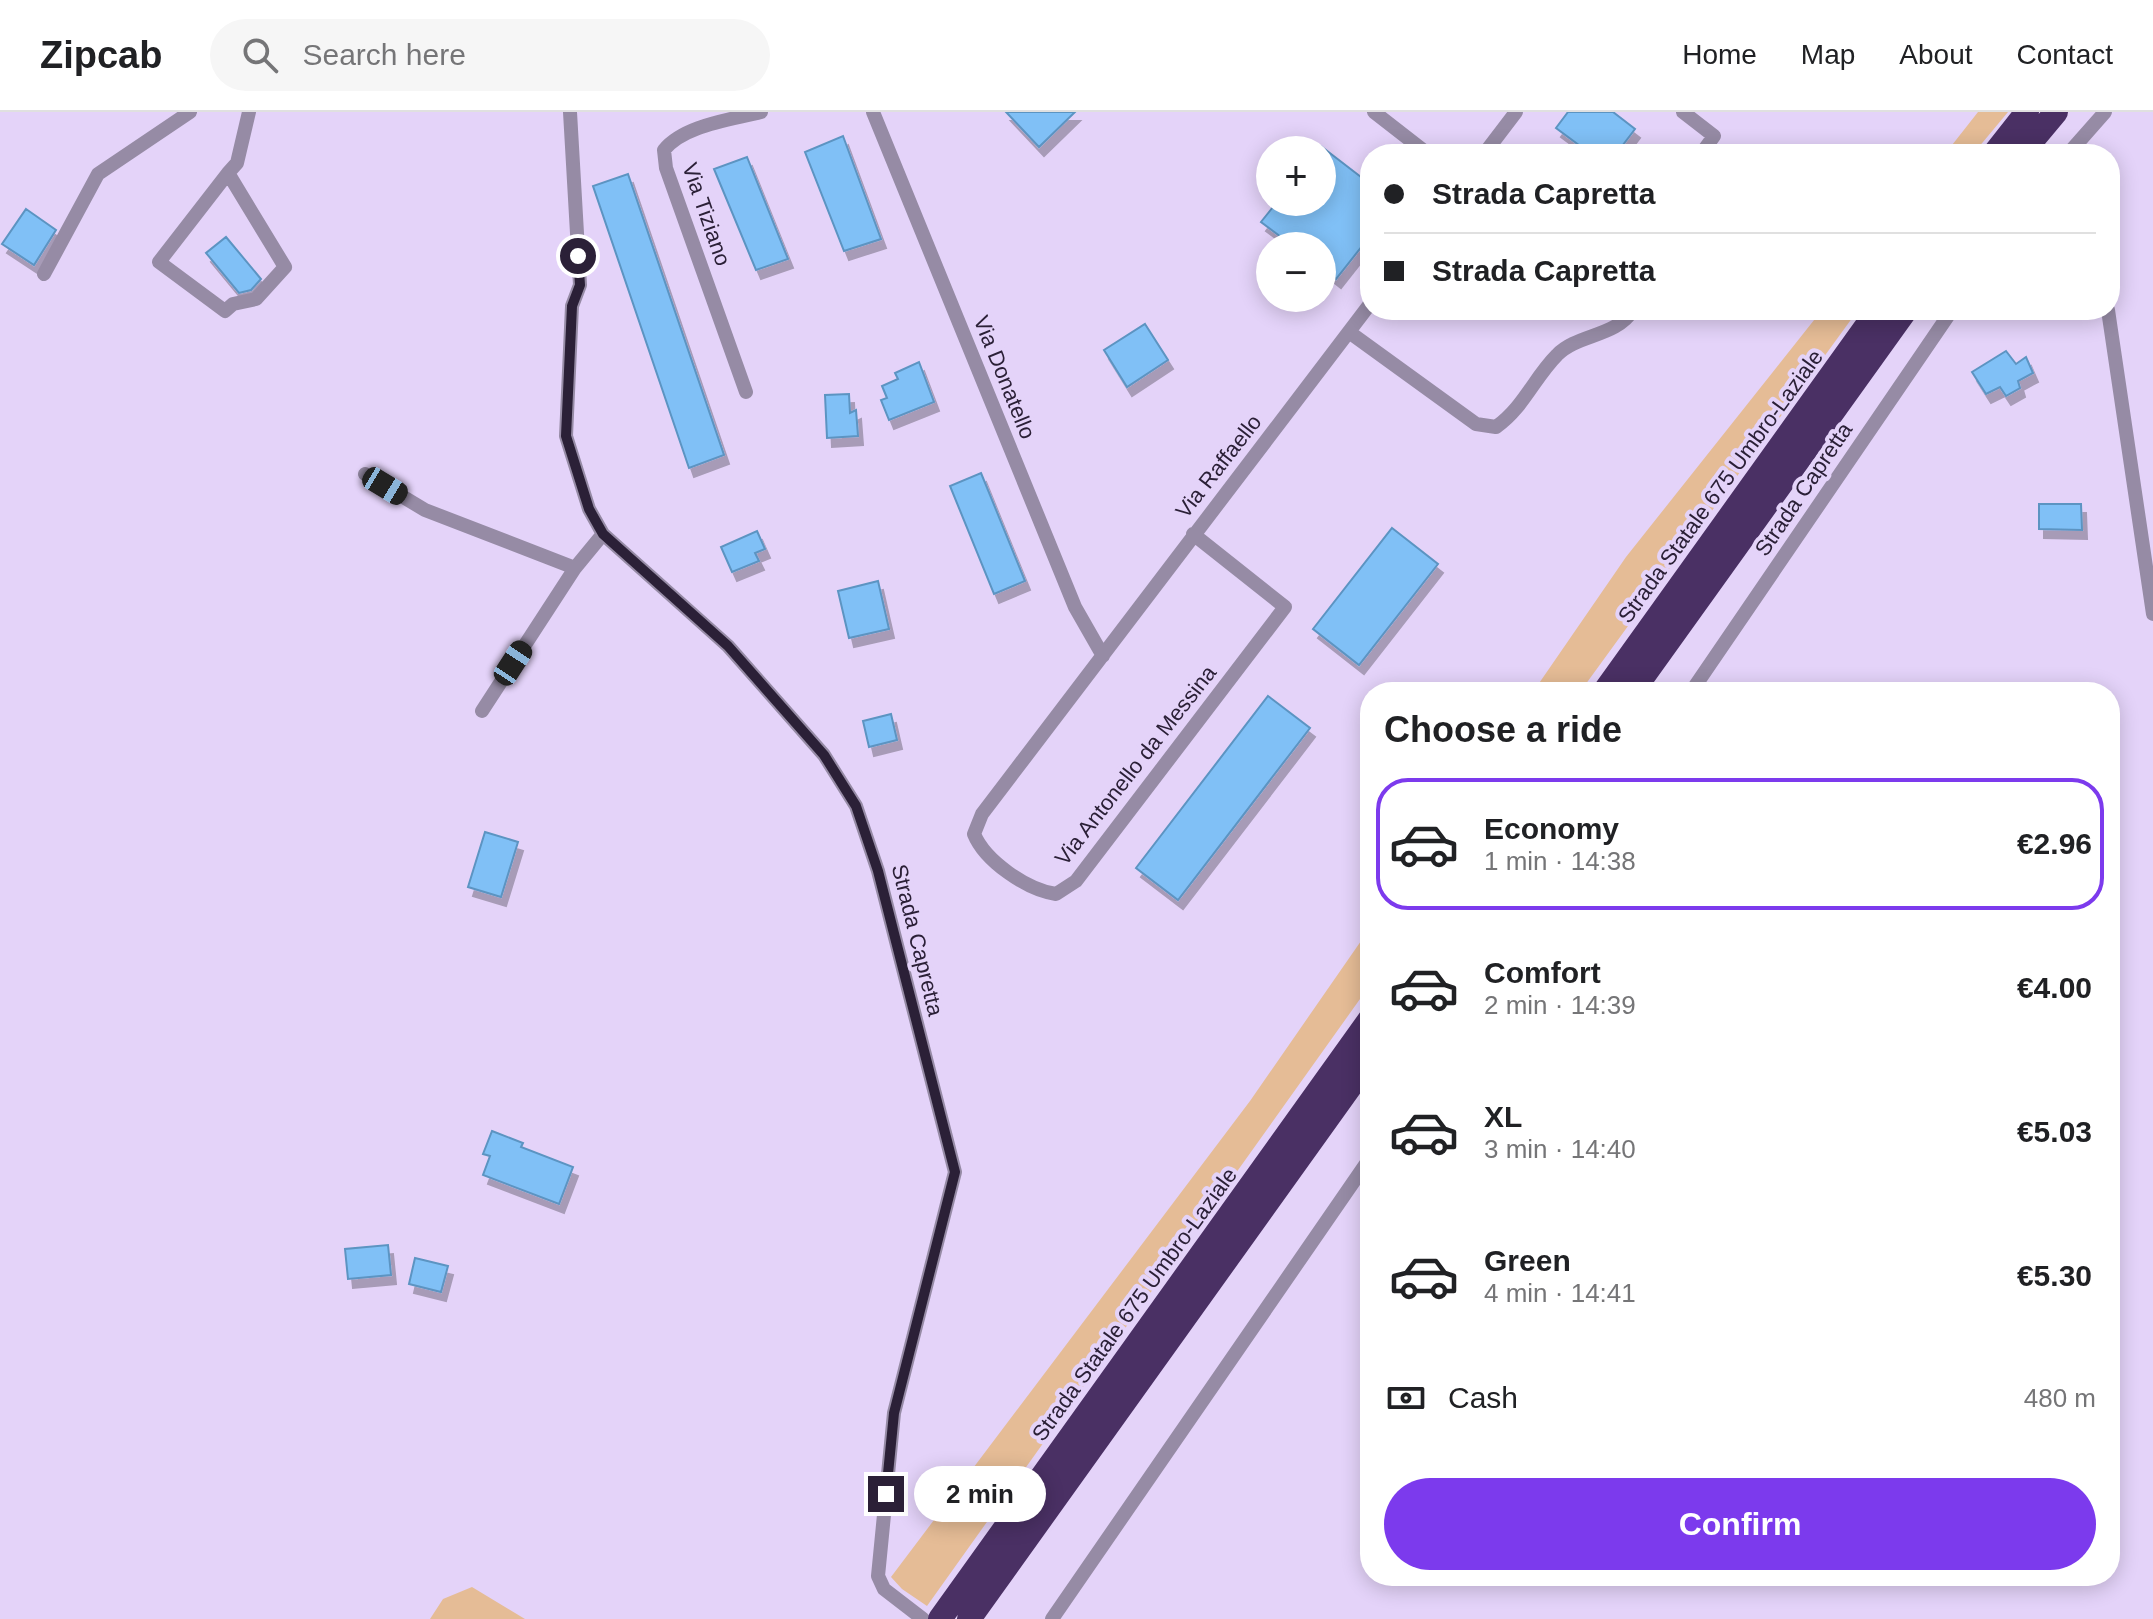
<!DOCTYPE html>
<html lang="en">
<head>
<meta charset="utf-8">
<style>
	body { margin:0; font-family:Arial,sans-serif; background:#f6f6f6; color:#202124; height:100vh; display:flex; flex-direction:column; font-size:30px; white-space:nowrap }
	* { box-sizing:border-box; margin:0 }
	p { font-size:26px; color:#757577 }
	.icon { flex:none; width:44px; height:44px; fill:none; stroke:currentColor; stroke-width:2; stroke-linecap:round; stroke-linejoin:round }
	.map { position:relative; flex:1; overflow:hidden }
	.sheet { position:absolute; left:1360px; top:570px; width:760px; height:904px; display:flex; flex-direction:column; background:#fff; border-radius:32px; box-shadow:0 4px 20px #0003 }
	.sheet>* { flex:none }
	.banner { position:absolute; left:1360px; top:32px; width:760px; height:176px; border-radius:32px; box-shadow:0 4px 20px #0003; display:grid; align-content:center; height:176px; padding:0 24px; background:#fff }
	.buttons { position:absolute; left:1256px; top:24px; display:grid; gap:16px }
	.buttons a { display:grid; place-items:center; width:80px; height:80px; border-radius:50%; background:#fff; box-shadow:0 4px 20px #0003; font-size:40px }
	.end { position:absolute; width:36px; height:36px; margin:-18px; border:10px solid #2b2037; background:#fff; box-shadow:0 0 0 4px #fff }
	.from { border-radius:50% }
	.bubble { position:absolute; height:56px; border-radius:28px; background:#fff; box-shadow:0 4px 20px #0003; font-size:26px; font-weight:600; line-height:56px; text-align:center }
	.car { position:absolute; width:24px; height:48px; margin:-24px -12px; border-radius:10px; box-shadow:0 0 6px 2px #0007; background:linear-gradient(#222 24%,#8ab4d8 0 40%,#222 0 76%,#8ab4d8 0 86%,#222 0) }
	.banner b { display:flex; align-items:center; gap:28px; height:76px; font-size:30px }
	.banner b+b { border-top:2px solid #e0e0e0 }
	.banner i { width:20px; height:20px; background:#202124 }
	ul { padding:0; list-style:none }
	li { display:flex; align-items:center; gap:24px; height:132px; margin:0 16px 12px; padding:0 8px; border:4px solid transparent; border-radius:32px }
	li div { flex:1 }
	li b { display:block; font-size:30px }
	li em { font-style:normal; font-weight:600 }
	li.on { border-color:#7c3aed }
	li>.icon { width:72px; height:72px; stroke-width:1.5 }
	h2 { padding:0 24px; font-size:36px; line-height:96px }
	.pay { display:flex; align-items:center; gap:20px; height:88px; padding:0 24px; font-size:30px }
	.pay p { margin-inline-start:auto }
	.button { display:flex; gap:16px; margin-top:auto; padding:16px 24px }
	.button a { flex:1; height:92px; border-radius:48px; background:#7c3aed; color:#fff; font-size:32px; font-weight:600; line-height:92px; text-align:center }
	header { display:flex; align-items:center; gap:48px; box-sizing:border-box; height:112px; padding:0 40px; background:#fff; border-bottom:2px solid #e0e0e0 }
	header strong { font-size:38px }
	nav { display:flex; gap:44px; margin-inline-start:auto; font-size:28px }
	.search { width:560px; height:72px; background:#f6f6f6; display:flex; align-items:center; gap:20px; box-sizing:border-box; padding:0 28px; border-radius:44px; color:#757577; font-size:30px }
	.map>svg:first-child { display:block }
</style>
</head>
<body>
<header>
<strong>Zipcab</strong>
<div class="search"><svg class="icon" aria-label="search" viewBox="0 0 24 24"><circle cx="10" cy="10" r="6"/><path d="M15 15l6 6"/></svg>Search here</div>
<nav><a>Home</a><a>Map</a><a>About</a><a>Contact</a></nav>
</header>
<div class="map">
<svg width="2153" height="1507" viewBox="0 0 2153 1507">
	<defs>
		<filter id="shadow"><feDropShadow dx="5" dy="9" stdDeviation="0" flood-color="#0004"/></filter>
	</defs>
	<rect width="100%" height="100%" fill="#e4d3f9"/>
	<path fill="#e5bc96" d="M1978,0h30l-35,42h-28z
		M1822,198h36l-278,382h-47l93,-135z
		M1370,816v57l-443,621 -25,-17 -11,-12 359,-476z
		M472,1475l53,32h-95l13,-20z"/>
	<path fill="#80c0f6" stroke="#5c94c2" stroke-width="2" filter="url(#shadow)" d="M1006,0h69l-36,35z
		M1568,0h45l22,17 -19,25h-25l-35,-26z
		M843,24l38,103 -37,12 -39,-99z
		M1322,35l48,37v52l-34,43 -14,-11v-22h-29l-32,-24 16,-20h45z
		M747,45l41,102 -32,11 -42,-101z
		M628,62l96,281 -35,13 -96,-282z
		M26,97l30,21 -22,35 -32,-21z
		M226,125l35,42 -10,11 -12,3 -33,-40z
		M1145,212l23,36 -41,27 -23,-37z
		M2006,239l10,13 10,-7 7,16 -15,8 2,7 -14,8 -6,-9 -14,7 -14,-22z
		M919,250l15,40 -45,18 -8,-20 6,-2 -5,-12 16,-7 -3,-6z
		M849,282l1,19 6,-3 2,26 -31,2 -2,-43z
		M981,361l44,108 -31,13 -44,-108z
		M2039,392h42l1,26 -43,-1z
		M1392,416l46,36 -79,101 -46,-36z
		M757,419l8,18 -10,4 4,8 -27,11 -11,-25z
		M878,469l11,48 -40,9 -11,-47z
		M1268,584l42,32 -132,172 -42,-32z
		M891,602l6,26 -28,7 -6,-26z
		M485,720l33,10 -17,55 -33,-10z
		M492,1019l31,12 -2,4 52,20 -14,37 -76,-29 7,-19 -7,-2z
		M388,1133l3,30 -43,4 -3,-30z
		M415,1146l33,8 -7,26 -32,-8z"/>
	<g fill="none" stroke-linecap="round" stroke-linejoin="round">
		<path stroke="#968ba5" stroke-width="14" d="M570,0l10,173 -8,21 -6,130 23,73 14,25 125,112 96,109 32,51 22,65 77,301 -61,241 -16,163 6,13 39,30
			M873,0l202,495 28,49
			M1374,0l54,42
			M1683,0l31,24 -13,18
			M1484,42l32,-42
			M2068,42l37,-42
			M228,61l57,94 -29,32 -23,5 -8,7 -66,-49 69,-89 9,-10 12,-51
			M44,162l54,-100 92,-62
			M2108,198l45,304
			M1349,220l127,92 20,3c28,-20 38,-49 61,-72 20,-21 59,-18 76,-45
			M746,280l-80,-224 -2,-18c20,-25 67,-30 97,-38
			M365,362l60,36 150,58
			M1193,422l92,73 -209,274 -20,13c-29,-4 -71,-33 -82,-60l8,-20 388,-510
			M1691,580l261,-382
			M482,599l93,-143 28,-34
			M1052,1507l318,-461"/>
		<path stroke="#4a3064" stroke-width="24" d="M1994,42l33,-42
			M2021,42l35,-42
			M1604,580l274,-382
			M1632,580l274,-382
			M940,1507l430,-600
			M969,1507l401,-560"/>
	</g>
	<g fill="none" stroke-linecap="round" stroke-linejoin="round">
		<path stroke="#2b2037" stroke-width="10" d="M578,144l2,29 -8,21 -6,130 23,73 14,25 125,112 96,109 32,51 22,65 77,301 -61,241 -8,81"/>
	</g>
	<g text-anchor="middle" stroke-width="8" stroke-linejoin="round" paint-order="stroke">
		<g font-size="22" fill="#2b2037" stroke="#e4d3f9">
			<text transform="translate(707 102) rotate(71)" y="8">Via Tiziano</text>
			<text transform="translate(1005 265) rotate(68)" y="8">Via Donatello</text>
			<text transform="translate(1218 354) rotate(-52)" y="8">Via Raffaello</text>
			<text transform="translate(1720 374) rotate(-54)" y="8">Strada Statale 675 Umbro-Laziale</text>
			<text transform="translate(1803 377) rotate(-56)" y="8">Strada Capretta</text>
			<text transform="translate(1135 653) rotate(-52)" y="8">Via Antonello da Messina</text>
			<text transform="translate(918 828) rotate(76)" y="8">Strada Capretta</text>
			<text transform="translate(1134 1192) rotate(-54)" y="8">Strada Statale 675 Umbro-Laziale</text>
		</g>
	</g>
</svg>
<div class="buttons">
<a>+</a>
<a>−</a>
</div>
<i class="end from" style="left:578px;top:144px"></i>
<i class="end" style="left:886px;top:1382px"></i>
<div class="bubble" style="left:914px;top:1354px;width:132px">2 min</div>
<i class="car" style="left:385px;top:374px;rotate:121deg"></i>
<i class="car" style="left:513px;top:551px;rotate:33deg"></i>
<div class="banner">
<b><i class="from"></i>Strada Capretta</b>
<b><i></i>Strada Capretta</b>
</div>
<section class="sheet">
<h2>Choose a ride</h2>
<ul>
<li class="on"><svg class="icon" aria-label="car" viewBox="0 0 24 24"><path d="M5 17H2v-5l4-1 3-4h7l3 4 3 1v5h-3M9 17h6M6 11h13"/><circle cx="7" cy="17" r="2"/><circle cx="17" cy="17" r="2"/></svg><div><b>Economy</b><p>1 min · 14:38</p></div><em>€2.96</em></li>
<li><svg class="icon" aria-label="car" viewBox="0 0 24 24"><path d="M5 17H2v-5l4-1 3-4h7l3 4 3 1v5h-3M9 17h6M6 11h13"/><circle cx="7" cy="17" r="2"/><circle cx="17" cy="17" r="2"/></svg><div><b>Comfort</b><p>2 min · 14:39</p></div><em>€4.00</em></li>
<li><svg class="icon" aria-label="car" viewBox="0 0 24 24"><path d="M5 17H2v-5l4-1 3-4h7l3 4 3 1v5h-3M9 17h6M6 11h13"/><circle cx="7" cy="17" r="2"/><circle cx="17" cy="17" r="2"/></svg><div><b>XL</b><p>3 min · 14:40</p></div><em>€5.03</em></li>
<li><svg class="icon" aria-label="car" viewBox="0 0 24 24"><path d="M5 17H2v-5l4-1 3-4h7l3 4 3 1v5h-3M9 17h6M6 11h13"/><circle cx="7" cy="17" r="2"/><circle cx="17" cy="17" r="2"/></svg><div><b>Green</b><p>4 min · 14:41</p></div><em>€5.30</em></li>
</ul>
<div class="pay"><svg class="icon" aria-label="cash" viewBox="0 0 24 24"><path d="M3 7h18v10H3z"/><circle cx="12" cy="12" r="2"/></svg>Cash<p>480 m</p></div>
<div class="button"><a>Confirm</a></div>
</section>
</div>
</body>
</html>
